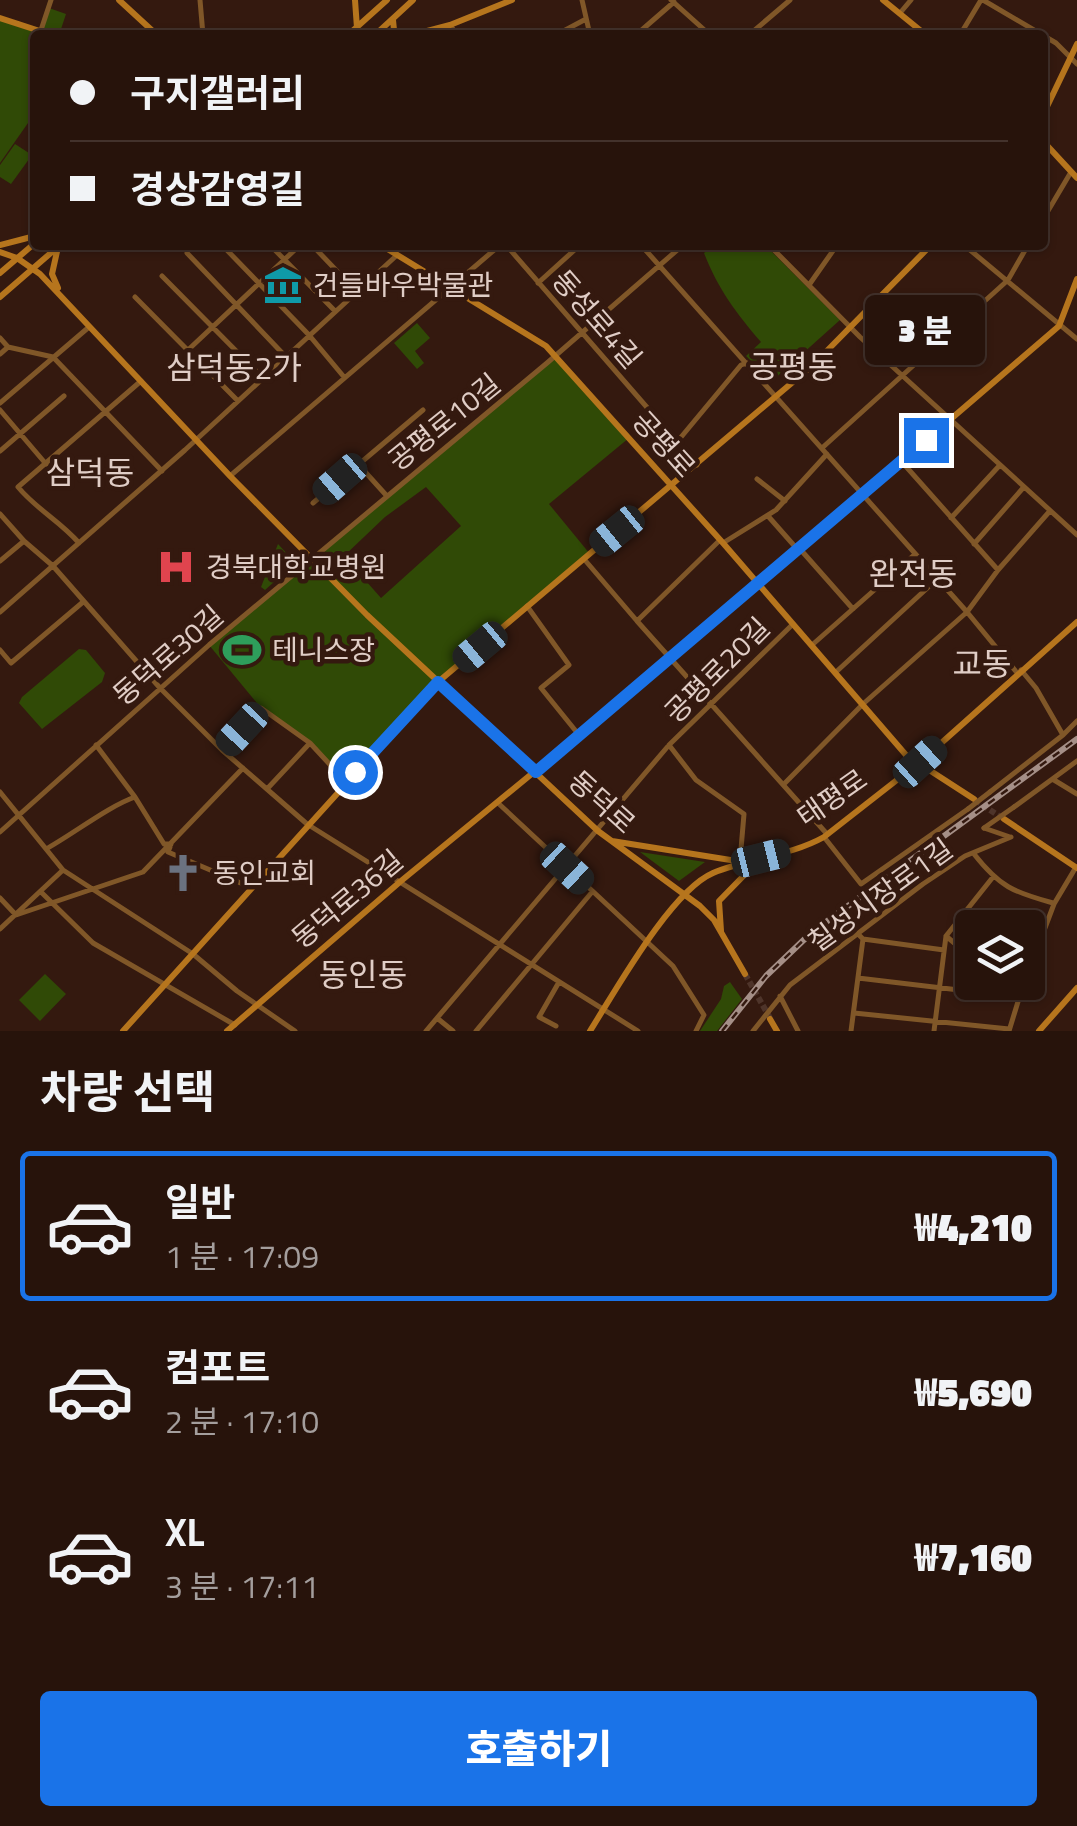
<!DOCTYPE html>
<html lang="ko">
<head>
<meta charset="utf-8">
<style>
	body { margin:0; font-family:"Titillium Web","Noto Sans KR",sans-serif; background:#2f1c14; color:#f1f3f6; height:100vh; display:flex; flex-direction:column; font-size:38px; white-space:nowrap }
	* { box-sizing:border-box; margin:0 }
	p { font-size:32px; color:#a49e9d }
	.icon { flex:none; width:55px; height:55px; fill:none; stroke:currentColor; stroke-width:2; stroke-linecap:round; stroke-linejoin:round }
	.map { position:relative; height:1031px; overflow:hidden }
	.side { display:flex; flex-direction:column; background:#27130b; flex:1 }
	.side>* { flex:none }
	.banner { position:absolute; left:30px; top:30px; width:1018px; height:220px; border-radius:10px; box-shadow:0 2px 8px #0004,0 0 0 2px #43322c; display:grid; align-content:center; height:220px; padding:0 40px; background:#27130b }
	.tools { position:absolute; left:955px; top:910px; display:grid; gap:20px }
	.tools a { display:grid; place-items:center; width:90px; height:90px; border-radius:10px; background:#27130b; box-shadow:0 2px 8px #0004,0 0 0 2px #43322c; font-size:50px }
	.end { position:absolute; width:45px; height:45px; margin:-22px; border:12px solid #1a73e8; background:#fff; box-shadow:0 0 0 5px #fff }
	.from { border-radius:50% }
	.bubble { position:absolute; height:70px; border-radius:10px; background:#27130b; box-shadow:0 2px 8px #0004,0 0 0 2px #43322c; font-size:32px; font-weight:800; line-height:70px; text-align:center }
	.car { position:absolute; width:30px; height:60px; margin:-30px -15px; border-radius:12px; box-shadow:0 0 8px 2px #0007; background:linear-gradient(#222 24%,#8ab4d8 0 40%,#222 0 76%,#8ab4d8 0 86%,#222 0) }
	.banner b { display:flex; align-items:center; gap:35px; height:95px; font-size:38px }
	.banner b+b { border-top:2px solid #43322c }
	.banner i { width:25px; height:25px; background:#f1f3f6 }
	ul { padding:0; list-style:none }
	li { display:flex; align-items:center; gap:30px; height:150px; margin:0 20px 15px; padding:0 20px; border:5px solid transparent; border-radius:10px }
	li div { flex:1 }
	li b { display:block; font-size:38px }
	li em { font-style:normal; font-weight:800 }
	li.selected { border-color:#1a73e8 }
	li>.icon { width:90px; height:90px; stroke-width:1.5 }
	h2 { padding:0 40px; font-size:45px; line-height:120px }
	.primary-button { display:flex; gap:20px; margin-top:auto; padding:20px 40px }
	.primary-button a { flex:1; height:115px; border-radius:10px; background:#1a73e8; color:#fff; font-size:40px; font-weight:800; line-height:115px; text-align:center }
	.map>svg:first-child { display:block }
</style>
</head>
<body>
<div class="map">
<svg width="1077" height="1031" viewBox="0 0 1077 1031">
	<rect width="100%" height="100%" fill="#34190f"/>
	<path fill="#304a06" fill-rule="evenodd" d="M49,8l17,6 -7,21h-24v78l-35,50v-145l41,13z
		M15,144l17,11 -21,29 -11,-7v-12z
		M714,245h51l75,75 -68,61 -26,-25 15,-14c-25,-29 -43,-53 -57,-89z
		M417,323l13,15 -15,13 9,12 -7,6 -23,-26z
		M555,355l74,83 -80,66 41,50 -152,128 -92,100 -36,-39 -49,-35 -52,-63zM426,487l35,39 -80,72 -37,-42 41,-39z
		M278,544l13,14 1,8 -27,24 -4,-3z
		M79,649l7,1 19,23 -3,9 -60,47 -23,-26 3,-6z
		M640,852l65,10 -26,19z
		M45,974l21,20 -26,27 -21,-21z
		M730,982l12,17 -25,32h-17l21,-32 3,-13z"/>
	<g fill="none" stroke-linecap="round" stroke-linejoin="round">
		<path stroke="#4e342a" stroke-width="6" stroke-dasharray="6 3" stroke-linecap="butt" d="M975,800l27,18
			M745,974l25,44"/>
		<path stroke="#805728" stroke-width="5" d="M200,0l3,35
			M582,0l8,35
			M671,0l39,35
			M983,0l73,43 21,21
			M900,13l11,-13
			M450,25l7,10
			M41,30l10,-30
			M556,35l30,-16
			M636,35l38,-33
			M749,35l41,-35
			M960,35l21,-35
			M1042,221l29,-49
			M222,245l87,90 35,42
			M270,245l65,66
			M312,245l44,46
			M506,245l191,220
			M641,245l326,367 51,62
			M769,245l91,92 217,198
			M964,245l113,94
			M187,253l99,104
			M162,276l101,102
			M538,283l42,-38
			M809,285l28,-40
			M135,297l103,104
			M0,338l8,9 45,10 109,114
			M188,350l112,-105
			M0,354l8,-7
			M0,403l89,-76
			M0,410l46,54
			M677,442l64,-77 6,-2
			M822,448l186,-168 20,-35
			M0,451l64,-55
			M902,462l96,108
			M358,464l28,31
			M230,476l270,-231
			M757,479l28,22
			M313,503l110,-93
			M0,514l24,27 29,25 107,122 62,62 85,74 331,207
			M768,516l30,34
			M951,518l49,-53
			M720,540l-83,81 190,213
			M79,543c-19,-22 -43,-34 -61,-56l123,-106
			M723,543l53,-33 51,-56
			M974,544l49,-56
			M800,549l53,60
			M584,559l53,62
			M0,561l24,-20
			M527,606l42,59 -28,23 38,47
			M0,612l185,-162 211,-194
			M812,645l102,-90
			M0,650l11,13 72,-61
			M836,672l100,-92
			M1063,735l14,-14
			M96,745l39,52 29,47h7
			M669,745l27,35 48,34 -3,35 -7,12
			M222,750l39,-42 49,35 36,39
			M1054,780l23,14
			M785,783l78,-79 104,-92 31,-42 51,-58
			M267,789l42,-45
			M0,792l63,78 130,84 44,37 58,40
			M990,792l73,-57 -27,-47 -15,-18
			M498,803l175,163 31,49 -8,16
			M1014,807l63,-46
			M984,828l26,9
			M0,832l209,-187 338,-282 136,-118
			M824,837l37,47 107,-75
			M170,847l-2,5 82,35
			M46,849c27,-15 63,-43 89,-52
			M974,854c26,33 39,38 79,49
			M41,892l52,51 142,82
			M0,898l16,17 127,-43 100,-104
			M0,929l63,-59
			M946,936l26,22
			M863,939l81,11
			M1028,973l26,-69 22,-37
			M858,978l160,19
			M1001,982l15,13
			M780,996l18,35
			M854,1013l155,16
			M437,1018l16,13
			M556,1026l-17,-9 20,-35
			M426,1031l243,-286 124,-121
			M476,1031l116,-139
			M753,1031l37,-46 133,-101 42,-28 46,-19
			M851,1031l12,-92 -5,-5
			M934,1031l12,-95 47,-59
			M1009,1031l15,-49"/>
		<path stroke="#b6751d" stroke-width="6" d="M119,0l38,35
			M355,0l2,28
			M883,0l43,35
			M0,18l52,17
			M393,20l1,10 6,5
			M348,35l39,-35
			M375,35l38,-35
			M412,35l38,-10 62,-25
			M1042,117l35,-73
			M1042,140l35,38
			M0,245l35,-9
			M381,245l165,101 177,197 183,212 68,44
			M0,252l17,6 23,16 190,202 137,139 231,216 102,75 14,14 31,54
			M0,273l35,-30
			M58,288l-6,-14 6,-27
			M0,297l60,-52
			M1004,819l73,49
			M612,841l131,21
			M721,931l-2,-30 40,-41
			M770,1019l7,12
			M123,1031l315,-349 375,-317 118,-120
			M227,1031l174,-150 272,-223 386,-332 18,-47
			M590,1031c26,-41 81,-140 123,-158 36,-15 77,-17 111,-36l96,-75 157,-140
			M1039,1031l38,-43"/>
		<g stroke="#a58f87" stroke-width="6">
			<path id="rail" d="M722,1031l44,-55 45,-43 266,-194"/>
		</g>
		<use href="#rail" stroke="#34190f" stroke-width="2.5" stroke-dasharray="8" stroke-linecap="butt"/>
		<path stroke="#805728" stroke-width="5" d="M968,809l22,-17
			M984,828l30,-21"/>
	</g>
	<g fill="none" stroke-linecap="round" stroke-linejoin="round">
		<path stroke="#1a73e8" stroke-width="12" d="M355,772l83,-90 98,90 390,-332"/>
	</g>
	<defs>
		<g id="museum-bare" transform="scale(3)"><path d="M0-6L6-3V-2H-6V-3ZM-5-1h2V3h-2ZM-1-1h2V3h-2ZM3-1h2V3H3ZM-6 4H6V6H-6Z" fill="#0f9aa8" stroke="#34190f" stroke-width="2.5" paint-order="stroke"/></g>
		<g id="hospital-bare" transform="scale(3)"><path d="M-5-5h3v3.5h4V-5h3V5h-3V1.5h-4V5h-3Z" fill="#e0444e" stroke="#34190f" stroke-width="2.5" paint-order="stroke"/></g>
		<g id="stadium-bare" transform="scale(3)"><path d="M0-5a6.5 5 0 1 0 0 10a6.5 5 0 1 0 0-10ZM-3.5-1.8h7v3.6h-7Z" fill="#2e9e5b" stroke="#34190f" stroke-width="2.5" paint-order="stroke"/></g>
		<g id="church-bare" transform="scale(3)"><path d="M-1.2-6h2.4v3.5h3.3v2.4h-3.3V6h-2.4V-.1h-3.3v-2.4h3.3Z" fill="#6b7280" stroke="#34190f" stroke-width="2.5" paint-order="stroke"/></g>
	</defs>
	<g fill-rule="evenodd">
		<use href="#museum-bare" x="283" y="285"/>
		<use href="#hospital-bare" x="176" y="567"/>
		<use href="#stadium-bare" x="242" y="650"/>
		<use href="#church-bare" x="183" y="873"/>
	</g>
	<g text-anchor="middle" stroke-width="9" stroke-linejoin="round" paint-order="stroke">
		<g font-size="28" fill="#e0cdc6" stroke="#34190f" text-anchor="start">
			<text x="313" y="295">건들바우박물관</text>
			<text x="206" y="577">경북대학교병원</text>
			<text x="272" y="660">테니스장</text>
			<text x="213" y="883">동인교회</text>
		</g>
		<g font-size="28" fill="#e0cdc6" stroke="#34190f">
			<text transform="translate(597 319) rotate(49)" y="10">동성로4길</text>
			<text transform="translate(444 422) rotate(-39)" y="10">공평로10길</text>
			<text transform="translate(664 444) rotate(48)" y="10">공평로</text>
			<text transform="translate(168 655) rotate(-41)" y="10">동덕로30길</text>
			<text transform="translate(717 670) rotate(-45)" y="10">공평로20길</text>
			<text transform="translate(832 798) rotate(-35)" y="10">태평로</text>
			<text transform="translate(602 802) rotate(42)" y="10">동덕로</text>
			<text transform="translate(880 895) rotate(-36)" y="10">칠성시장로1길</text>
			<text transform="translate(347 899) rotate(-40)" y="10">동덕로36길</text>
		</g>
		<g font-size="32" fill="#e0cdc6" stroke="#34190f">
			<text x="793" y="378">공평동</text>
			<text x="234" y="379">삼덕동2가</text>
			<text x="90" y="484">삼덕동</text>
			<text x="913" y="585">완전동</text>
			<text x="982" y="675">교동</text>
			<text x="363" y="986">동인동</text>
		</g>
	</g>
</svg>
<div class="tools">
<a><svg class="icon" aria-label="layers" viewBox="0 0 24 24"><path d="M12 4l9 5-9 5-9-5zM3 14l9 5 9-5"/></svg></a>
</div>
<i class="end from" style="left:355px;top:772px"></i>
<i class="end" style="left:926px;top:440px"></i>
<div class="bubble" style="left:865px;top:295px;width:120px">3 분</div>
<i class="car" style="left:340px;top:479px;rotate:229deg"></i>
<i class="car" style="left:617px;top:531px;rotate:231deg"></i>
<i class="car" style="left:480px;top:647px;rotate:230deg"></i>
<i class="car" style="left:242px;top:729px;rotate:223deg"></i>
<i class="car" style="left:920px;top:762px;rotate:48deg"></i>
<i class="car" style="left:761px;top:858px;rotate:76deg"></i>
<i class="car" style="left:567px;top:868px;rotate:133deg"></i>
<div class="banner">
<b><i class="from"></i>구지갤러리</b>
<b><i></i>경상감영길</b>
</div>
</div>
<section class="side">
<h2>차량 선택</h2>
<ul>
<li class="selected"><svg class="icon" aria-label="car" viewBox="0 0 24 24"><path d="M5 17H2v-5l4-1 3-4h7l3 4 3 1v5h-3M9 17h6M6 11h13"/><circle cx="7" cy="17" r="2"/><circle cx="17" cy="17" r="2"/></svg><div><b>일반</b><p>1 분 · 17:09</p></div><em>₩4,210</em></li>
<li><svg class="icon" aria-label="car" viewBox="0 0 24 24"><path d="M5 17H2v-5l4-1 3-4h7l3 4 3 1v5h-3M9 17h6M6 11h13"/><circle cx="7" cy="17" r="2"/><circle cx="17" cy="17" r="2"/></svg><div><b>컴포트</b><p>2 분 · 17:10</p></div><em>₩5,690</em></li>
<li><svg class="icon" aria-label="car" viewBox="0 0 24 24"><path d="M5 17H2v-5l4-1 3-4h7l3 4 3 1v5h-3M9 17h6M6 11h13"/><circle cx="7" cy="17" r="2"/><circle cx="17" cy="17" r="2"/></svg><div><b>XL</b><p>3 분 · 17:11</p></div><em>₩7,160</em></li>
</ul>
<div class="primary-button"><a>호출하기</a></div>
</section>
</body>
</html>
